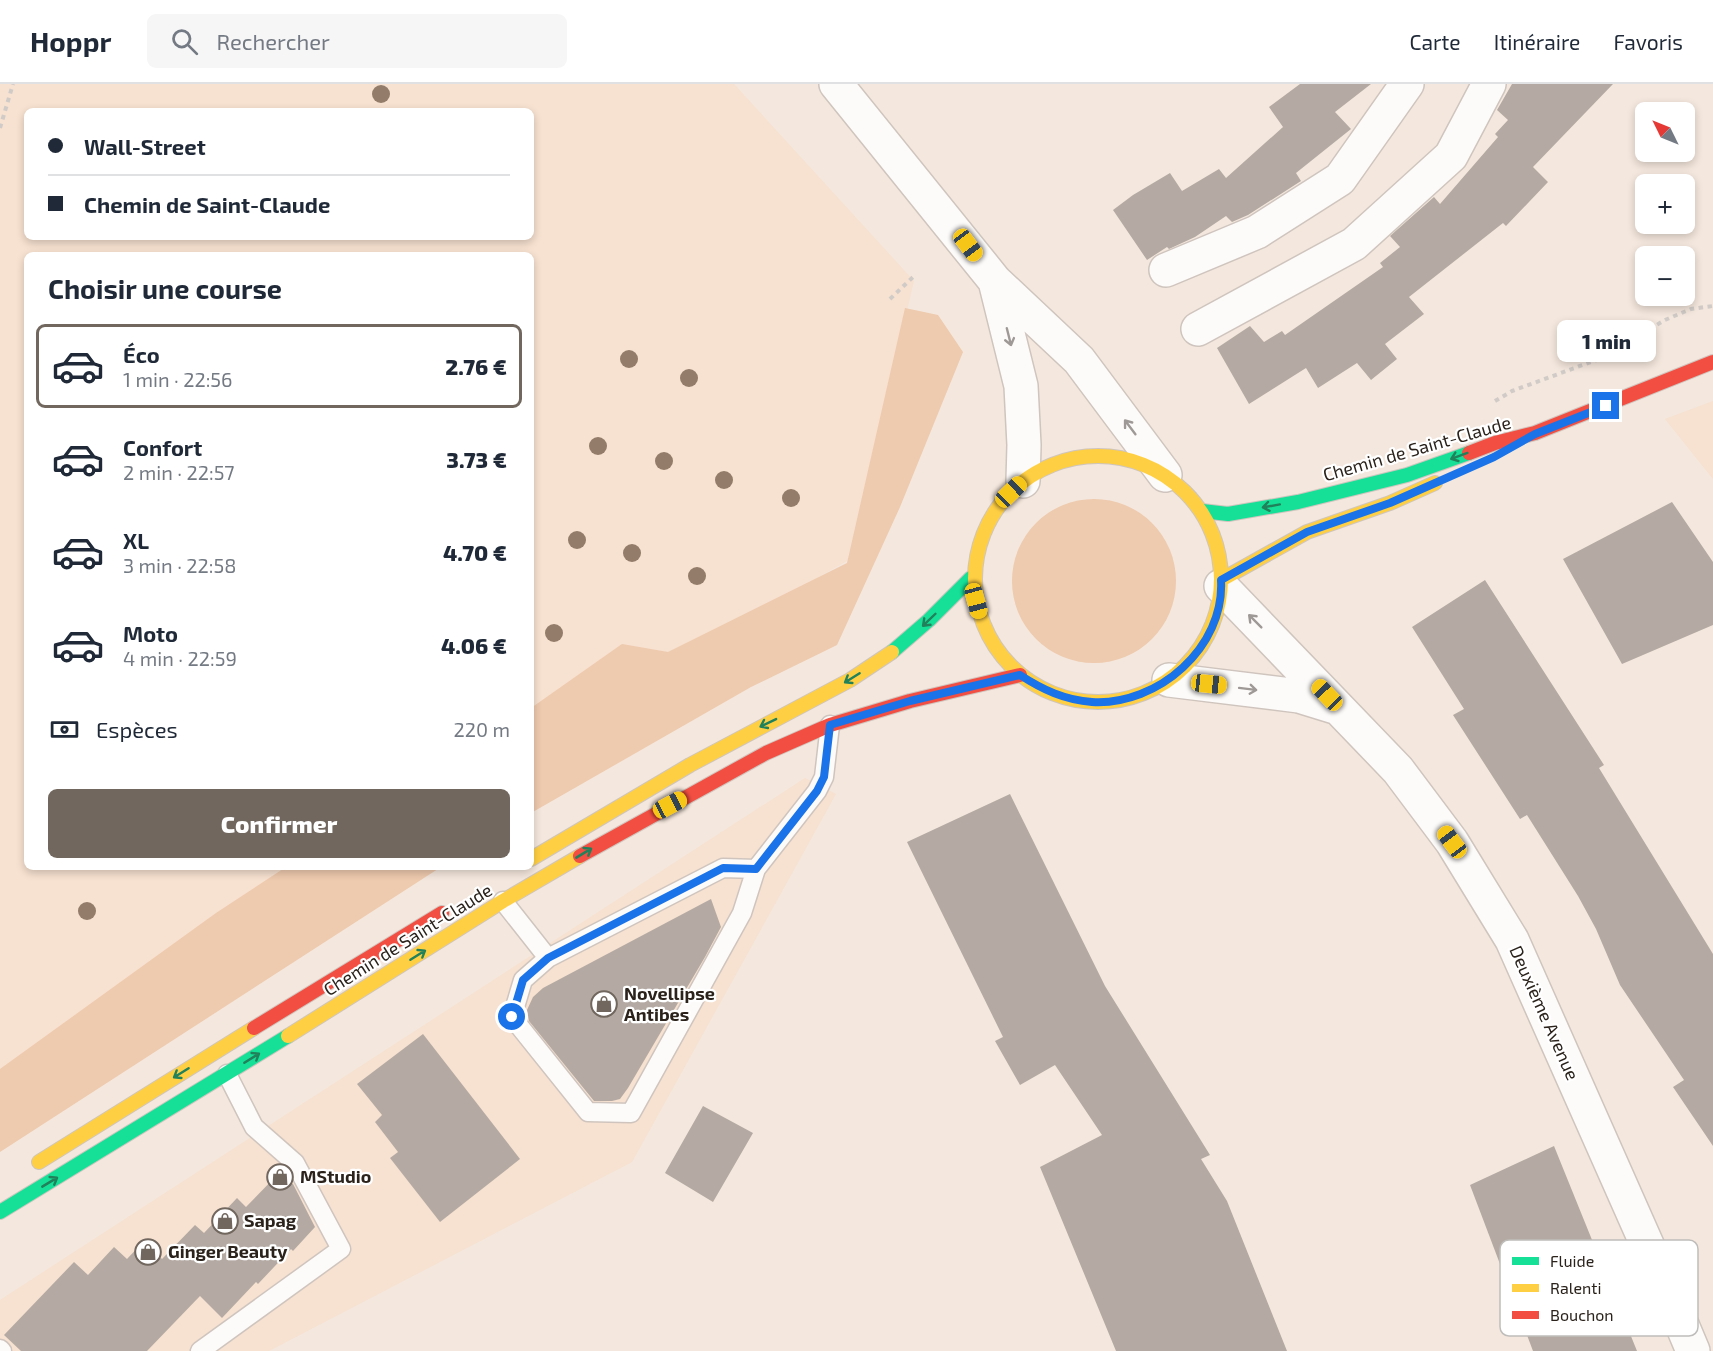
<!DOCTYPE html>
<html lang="fr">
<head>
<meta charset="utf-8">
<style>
	body { margin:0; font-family:"Exo 2",sans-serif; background:#f6f6f7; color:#1f2937; height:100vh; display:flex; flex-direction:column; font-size:22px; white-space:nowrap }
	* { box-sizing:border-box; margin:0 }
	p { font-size:20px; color:#747a83 }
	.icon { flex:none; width:33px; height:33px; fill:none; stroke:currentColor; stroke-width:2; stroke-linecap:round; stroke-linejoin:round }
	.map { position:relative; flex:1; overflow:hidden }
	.drawer { position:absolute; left:24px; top:168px; width:510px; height:618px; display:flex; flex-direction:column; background:#fff; border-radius:9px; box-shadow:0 3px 9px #0003 }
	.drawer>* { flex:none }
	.guide { position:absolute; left:24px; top:24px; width:510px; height:132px; border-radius:9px; box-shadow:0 3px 9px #0003; display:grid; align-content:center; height:132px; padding:0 24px; background:#fff }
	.needle { width:39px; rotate:313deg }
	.tools { position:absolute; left:1635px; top:18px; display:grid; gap:12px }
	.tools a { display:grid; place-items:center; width:60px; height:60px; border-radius:9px; background:#fff; box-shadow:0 3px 9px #0003; font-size:30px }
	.end { position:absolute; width:27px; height:27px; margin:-14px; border:8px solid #1a73e8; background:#fff; box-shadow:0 0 0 3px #fff }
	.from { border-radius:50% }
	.bubble { position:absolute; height:42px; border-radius:9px; background:#fff; box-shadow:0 3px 9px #0003; font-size:20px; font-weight:800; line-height:42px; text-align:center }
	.car { position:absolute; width:18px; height:36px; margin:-18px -9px; border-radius:8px; box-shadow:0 0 4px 2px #0007; background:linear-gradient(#f5c518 24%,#345 0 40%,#f5c518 0 76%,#345 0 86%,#f5c518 0) }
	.guide b { display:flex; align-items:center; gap:21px; height:57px; font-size:22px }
	.guide b+b { border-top:2px solid #e0e1e3 }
	.guide i { width:15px; height:15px; background:#1f2937 }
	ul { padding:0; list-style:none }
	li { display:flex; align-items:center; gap:18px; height:84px; margin:0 12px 9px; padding:0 12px; border:3px solid transparent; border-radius:9px }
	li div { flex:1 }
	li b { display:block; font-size:22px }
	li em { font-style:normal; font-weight:800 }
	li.on { border-color:#71675f }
	li>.icon { width:54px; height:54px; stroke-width:1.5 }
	h2 { padding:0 24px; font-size:27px; line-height:72px }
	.pay { display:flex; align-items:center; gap:15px; height:66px; padding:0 24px; font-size:22px }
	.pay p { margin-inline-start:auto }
	.primary-button { display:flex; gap:12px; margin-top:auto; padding:12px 24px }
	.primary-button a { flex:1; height:69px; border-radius:9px; background:#71675f; color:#fff; font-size:24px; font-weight:800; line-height:69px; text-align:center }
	header { display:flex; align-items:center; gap:36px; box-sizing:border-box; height:84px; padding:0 30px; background:#fff; border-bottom:2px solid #e0e1e3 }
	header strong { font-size:28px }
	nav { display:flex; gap:33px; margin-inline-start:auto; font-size:21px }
	.search { width:420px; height:54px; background:#f6f6f7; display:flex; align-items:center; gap:15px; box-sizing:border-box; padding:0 21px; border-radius:9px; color:#747a83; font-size:22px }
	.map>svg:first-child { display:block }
</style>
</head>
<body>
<header>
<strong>Hoppr</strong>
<div class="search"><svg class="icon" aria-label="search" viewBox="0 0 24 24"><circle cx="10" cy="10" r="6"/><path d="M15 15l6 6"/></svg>Rechercher</div>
<nav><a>Carte</a><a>Itinéraire</a><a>Favoris</a></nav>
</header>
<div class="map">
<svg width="1713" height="1267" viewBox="0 0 1713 1267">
	<rect width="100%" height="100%" fill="#f4e7dd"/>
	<path fill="#f7e1d0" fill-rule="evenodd" d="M0,0h734l180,197 -67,280 -316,178v-484h-504v612h276l-303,214zM27,27h504v126h-504z
		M1713,317v78l-48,-60z
		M805,694l31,16 -204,368 -363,189h-269v-51z"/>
	<path fill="#eecaae" d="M905,224l33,7 25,37 -63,155 -63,138 -86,42 -220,126v-105l91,-64 46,8 179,-89z
		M1012 497a82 82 0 1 1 164 0a82 82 0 1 1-164 0Z
		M286,783h155l-441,285v-83l216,-156z"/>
	<path fill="#b4aaa3" d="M1300,0h71l-36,28 16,17 -55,44 5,8 -53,34 -16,7 -6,-6 -31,21 -26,12 -2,-2 -20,13 -34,-50 20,-15 37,-22 12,18 37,-22 7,9 57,-51 -14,-20z
		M1512,0h101l-80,83 15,15 -42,44 -3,-3 -94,74 15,17 -39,30 12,15 -26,21 -14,-17 -39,25 -12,-20 -57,36 -32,-56 33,-22 14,16 18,-11 3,4 98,-68 -3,-4 20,-16 -10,-11 44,-39 6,7 58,-67 -3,-3 13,-14 -11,-10z
		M1672,418l41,60v63l-91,39 -59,-105z
		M1485,496l119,185 -5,3 114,186v192l-40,-59 11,-7 -64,-95 -24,-56 -18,-33 -51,-81 -7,4 -67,-104 11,-6 -52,-82z
		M1010,710l95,192 105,169 -9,4 26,42 60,150h-171l-76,-184 62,-32 -47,-70 -35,20 -25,-44 8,-4 -96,-195z
		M711,815l10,28 -16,30 -77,131 -8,11 -8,2h-18l-65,-80 -2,-11 6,-13 10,-9z
		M423,950l97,125 -80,63 -50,-64 8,-6 -23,-30 7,-7 -25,-31z
		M703,1022l50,27 -40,69 -48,-29z
		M1554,1062l83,205h-104l-63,-166z
		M280,1088l13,12 22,43 -22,24 -2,-2 -33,35 -2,-2 -34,36 -22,-22 -53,55h-126l-17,-16 70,-73 14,13 26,-28 13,12 17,-18 18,18 33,-34 9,8 33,-35 9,9z"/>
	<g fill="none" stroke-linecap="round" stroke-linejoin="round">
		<g stroke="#cfc5be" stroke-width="21">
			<path id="lane" d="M756,785l61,-78 7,-14 6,-52
				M503,817l45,57 175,-90 33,1 -14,44 -111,200 -43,-1 -76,-95 11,-37 25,-22
				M0,1265l2,2
				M200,1267l141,-102 -46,-86 -41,-36 -27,-53"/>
		</g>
		<g stroke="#cfc5be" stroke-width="36">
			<path id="street" d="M836,0l159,197 84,79 86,115
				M1166,186l91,-38 83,-53 67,-95
				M995,197l26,105 3,59 -1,36
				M1198,245l156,-85 97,-88 38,-72
				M1221,502l177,184 54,72 60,98 160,361 21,50
				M1169,596l130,16 39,12"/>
		</g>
		<g stroke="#cfc5be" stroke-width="16">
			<path id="fast" d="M1202,427l26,3 70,-12 109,-27 62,-22
				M892,568l37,-32 42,-42
				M0,1128l288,-176"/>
		</g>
		<g stroke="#cfc5be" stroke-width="16">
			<path id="slow" d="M975 495a123 123 0 1 1 246 0a123 123 0 1 1-246 0Z
				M1221,496l86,-48 83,-29 45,-20
				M531,775l159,-94 160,-85 42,-28
				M288,952l215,-135 77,-45
				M39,1078l215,-134"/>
		</g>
		<g stroke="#cfc5be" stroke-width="16">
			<path id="jam" d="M1469,369l26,-10 40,-10 178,-71
				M580,772l186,-103 64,-28 80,-24 110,-26
				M254,944l188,-115"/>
		</g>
		<path stroke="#d1cbc8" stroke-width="4" stroke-dasharray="4.5 4.5" stroke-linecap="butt" d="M0,44l13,-44
			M890,215l23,-22
			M1495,317l17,-10 87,-32 66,-39 26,-11 22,-3"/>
		<use href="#lane" stroke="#fdfbfa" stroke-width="18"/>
		<use href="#street" stroke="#fdfbfa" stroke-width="33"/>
		<use href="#fast" stroke="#16e098" stroke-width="14"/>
		<use href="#slow" stroke="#ffcf43" stroke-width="14"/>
		<use href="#jam" stroke="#f24e42" stroke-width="14"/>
	</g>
	<g fill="#937c6a">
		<circle cx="381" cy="10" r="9"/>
		<circle cx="629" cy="275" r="9"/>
		<circle cx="689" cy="294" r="9"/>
		<circle cx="598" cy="362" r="9"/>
		<circle cx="664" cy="377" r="9"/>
		<circle cx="724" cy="396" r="9"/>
		<circle cx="791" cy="414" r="9"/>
		<circle cx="577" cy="456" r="9"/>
		<circle cx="632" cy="469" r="9"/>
		<circle cx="697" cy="492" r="9"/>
		<circle cx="554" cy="549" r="9"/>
		<circle cx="87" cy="827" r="9"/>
	</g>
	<defs><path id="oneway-shaft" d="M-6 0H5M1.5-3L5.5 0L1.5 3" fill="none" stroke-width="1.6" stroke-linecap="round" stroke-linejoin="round" transform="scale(1.5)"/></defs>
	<g stroke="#9e9996">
		<use href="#oneway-shaft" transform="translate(1009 253) rotate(76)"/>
		<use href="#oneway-shaft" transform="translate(1130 343) rotate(-127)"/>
		<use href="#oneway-shaft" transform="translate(1255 537) rotate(-135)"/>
		<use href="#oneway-shaft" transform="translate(1248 605) rotate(7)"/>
	</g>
	<g stroke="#20815a">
		<use href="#oneway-shaft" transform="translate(1459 372) rotate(160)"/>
		<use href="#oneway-shaft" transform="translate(1271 422) rotate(170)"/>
		<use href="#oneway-shaft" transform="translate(929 536) rotate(136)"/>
		<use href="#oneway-shaft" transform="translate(852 594) rotate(148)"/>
		<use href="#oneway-shaft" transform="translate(768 639) rotate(154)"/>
		<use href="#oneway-shaft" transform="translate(584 769) rotate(-31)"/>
		<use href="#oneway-shaft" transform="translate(418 871) rotate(-32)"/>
		<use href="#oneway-shaft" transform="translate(252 974) rotate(-32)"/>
		<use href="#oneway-shaft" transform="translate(181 989) rotate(148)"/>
		<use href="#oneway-shaft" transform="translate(50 1098) rotate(-31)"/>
	</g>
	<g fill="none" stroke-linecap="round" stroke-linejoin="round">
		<path stroke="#1a73e8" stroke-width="8" d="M512,933l11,-37 25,-22 175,-90 33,1 61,-78 7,-14 6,-52 80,-24 110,-26c23,15 45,25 72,27 66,4 133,-55 129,-122l86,-48 83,-29 104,-46 41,-23 71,-28"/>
	</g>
	<defs>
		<g id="shop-ring" transform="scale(1.35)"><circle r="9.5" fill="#fff" stroke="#71675f" stroke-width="1.5"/><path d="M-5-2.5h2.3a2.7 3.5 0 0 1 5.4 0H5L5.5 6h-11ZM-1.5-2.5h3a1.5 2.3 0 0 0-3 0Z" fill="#71675f"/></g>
	</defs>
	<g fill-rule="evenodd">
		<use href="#shop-ring" x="604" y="920"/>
		<use href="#shop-ring" x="280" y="1093"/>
		<use href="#shop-ring" x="225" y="1137"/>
		<use href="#shop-ring" x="148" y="1168"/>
	</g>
	<g text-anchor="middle" stroke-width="4.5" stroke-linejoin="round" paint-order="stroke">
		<g font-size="18" fill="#2a221b" stroke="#fff">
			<text transform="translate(1417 365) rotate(-16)" y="6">Chemin de Saint-Claude</text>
			<text transform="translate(408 856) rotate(-32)" y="6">Chemin de Saint-Claude</text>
			<text transform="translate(1544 929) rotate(66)" y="6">Deuxième Avenue</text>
		</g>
		<g font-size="18" font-weight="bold" fill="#2a221b" stroke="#fff" text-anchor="start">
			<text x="624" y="916">Novellipse<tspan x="624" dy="21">Antibes</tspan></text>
			<text x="300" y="1099">MStudio</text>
			<text x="244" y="1143">Sapag</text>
			<text x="168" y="1174">Ginger Beauty</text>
		</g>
	</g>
	<rect x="1500" y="1156" width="198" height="96" rx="9" fill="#fff" stroke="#bfbdbb" stroke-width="1.5"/>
	<rect x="1512" y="1173" width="27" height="8" fill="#16e098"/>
	<rect x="1512" y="1200" width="27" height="8" fill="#ffcf43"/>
	<rect x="1512" y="1227" width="27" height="8" fill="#f24e42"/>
	<g font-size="16" fill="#2a221b">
		<text x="1550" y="1183">Fluide</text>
		<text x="1550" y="1210">Ralenti</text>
		<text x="1550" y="1237">Bouchon</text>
	</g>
</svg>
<div class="tools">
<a><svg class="needle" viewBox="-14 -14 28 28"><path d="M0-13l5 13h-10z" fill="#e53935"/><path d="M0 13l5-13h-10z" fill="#747a83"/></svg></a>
<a>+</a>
<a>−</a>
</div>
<i class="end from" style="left:512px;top:933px"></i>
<i class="end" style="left:1606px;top:322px"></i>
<div class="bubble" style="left:1557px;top:236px;width:99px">1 min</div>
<i class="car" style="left:968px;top:161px;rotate:143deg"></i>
<i class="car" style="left:1011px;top:408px;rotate:46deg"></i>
<i class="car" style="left:976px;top:517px;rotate:165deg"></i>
<i class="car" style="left:1209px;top:600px;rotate:96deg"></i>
<i class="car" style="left:1327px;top:611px;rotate:316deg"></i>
<i class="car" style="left:670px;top:721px;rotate:62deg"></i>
<i class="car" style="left:1452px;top:758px;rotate:323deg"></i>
<div class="guide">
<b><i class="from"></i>Wall-Street</b>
<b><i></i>Chemin de Saint-Claude</b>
</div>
<section class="drawer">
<h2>Choisir une course</h2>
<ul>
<li class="on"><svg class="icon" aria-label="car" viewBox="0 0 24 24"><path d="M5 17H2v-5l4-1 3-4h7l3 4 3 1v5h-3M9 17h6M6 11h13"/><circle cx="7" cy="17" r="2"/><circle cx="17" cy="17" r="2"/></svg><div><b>Éco</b><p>1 min · 22:56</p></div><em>2.76 €</em></li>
<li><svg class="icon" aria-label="car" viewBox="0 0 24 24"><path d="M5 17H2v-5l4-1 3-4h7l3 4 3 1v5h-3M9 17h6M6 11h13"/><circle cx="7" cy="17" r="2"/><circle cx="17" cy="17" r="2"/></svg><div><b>Confort</b><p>2 min · 22:57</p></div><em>3.73 €</em></li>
<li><svg class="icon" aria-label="car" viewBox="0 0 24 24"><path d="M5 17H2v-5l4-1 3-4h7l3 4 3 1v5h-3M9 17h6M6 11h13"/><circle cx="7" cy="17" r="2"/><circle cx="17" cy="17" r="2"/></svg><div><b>XL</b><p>3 min · 22:58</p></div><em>4.70 €</em></li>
<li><svg class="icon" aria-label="car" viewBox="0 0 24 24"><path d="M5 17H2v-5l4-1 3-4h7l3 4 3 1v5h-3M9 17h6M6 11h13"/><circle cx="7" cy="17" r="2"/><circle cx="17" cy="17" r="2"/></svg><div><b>Moto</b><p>4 min · 22:59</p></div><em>4.06 €</em></li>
</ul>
<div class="pay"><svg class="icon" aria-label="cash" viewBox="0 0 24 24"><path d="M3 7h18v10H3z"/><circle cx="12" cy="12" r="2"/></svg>Espèces<p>220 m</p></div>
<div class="primary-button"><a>Confirmer</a></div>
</section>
</div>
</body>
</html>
